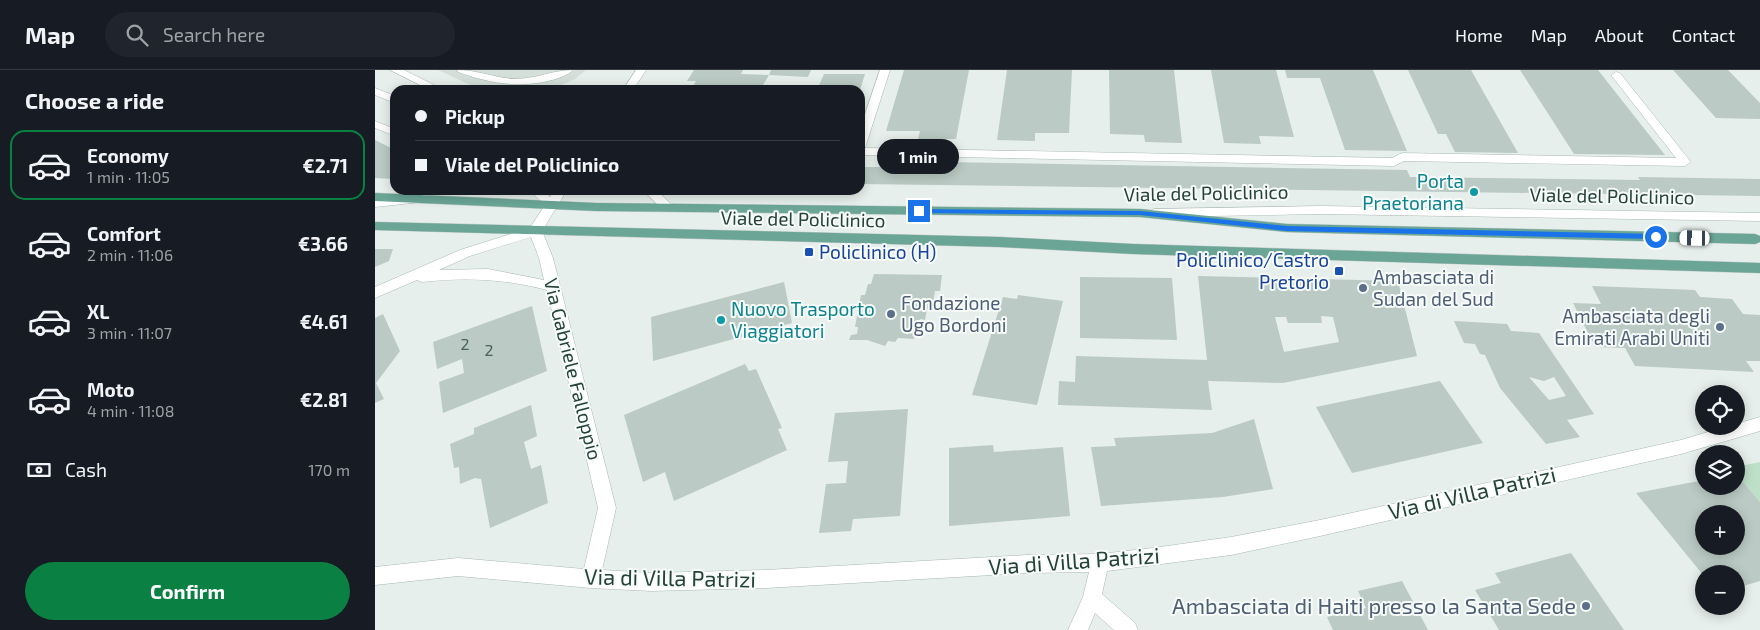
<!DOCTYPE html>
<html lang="en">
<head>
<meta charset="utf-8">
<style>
	body { margin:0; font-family:"Exo 2",sans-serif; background:#20242c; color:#f1f3f6; height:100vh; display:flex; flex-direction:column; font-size:19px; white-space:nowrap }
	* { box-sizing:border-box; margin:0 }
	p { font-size:16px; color:#9ea1a6 }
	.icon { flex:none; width:28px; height:28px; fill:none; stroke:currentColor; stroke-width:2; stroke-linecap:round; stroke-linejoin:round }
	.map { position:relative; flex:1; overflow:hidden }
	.drawer { display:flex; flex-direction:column; background:#171b24; width:375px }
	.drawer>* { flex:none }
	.guide { position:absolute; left:15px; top:15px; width:475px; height:110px; border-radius:15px; box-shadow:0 2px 12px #0003; display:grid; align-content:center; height:110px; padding:0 25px; background:#171b24 }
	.tools { position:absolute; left:1320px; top:315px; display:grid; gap:10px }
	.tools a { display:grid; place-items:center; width:50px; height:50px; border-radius:50%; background:#171b24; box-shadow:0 2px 12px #0003; font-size:25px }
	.end { position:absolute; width:22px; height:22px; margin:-11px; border:6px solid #1a73e8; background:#fff; box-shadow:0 0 0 2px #fff }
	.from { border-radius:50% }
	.bubble { position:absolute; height:35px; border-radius:18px; background:#171b24; box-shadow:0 2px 12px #0003; font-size:16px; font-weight:700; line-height:35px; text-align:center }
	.car { position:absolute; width:15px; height:30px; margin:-15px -8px; border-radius:6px; box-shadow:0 0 4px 1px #0007; background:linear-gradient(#fff 24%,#345 0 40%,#fff 0 76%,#345 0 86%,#fff 0) }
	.guide b { display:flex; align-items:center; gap:18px; height:48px; font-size:19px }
	.guide b+b { border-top:1px solid #363941 }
	.guide i { width:12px; height:12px; background:#f1f3f6 }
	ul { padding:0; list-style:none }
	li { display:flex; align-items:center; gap:15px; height:70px; margin:0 10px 8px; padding:0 15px; border:2px solid transparent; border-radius:15px }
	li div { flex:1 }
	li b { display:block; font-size:19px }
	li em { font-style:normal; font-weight:700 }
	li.selected { border-color:#0b8043 }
	li>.icon { width:45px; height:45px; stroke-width:1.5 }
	h2 { padding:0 25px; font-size:22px; line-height:60px }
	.pay { display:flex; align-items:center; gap:12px; height:55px; padding:0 25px; font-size:19px }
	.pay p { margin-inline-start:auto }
	.action { display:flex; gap:10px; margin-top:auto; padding:10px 25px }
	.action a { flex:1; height:58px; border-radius:30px; background:#0b8043; color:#fff; font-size:20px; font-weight:700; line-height:58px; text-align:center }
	header { display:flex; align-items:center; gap:30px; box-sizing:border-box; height:70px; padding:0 25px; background:#171b24; border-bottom:1px solid #363941 }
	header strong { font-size:24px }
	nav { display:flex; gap:28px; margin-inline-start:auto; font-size:18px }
	.search { width:350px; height:45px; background:#20242c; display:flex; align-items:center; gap:12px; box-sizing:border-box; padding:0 18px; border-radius:28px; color:#9ea1a6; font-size:19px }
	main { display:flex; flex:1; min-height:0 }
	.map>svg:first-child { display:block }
</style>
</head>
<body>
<header>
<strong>Map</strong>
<div class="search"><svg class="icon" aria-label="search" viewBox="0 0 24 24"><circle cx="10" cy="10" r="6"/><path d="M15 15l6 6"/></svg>Search here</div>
<nav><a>Home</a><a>Map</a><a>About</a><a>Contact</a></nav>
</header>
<main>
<section class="drawer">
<h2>Choose a ride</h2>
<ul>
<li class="selected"><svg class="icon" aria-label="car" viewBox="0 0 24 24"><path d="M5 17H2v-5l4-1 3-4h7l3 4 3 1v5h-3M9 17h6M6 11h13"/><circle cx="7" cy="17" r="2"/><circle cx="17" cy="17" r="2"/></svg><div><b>Economy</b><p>1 min · 11:05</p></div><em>€2.71</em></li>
<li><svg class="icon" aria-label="car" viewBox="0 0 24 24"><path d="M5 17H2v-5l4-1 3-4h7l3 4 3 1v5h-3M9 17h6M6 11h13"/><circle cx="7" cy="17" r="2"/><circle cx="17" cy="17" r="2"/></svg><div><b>Comfort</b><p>2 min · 11:06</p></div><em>€3.66</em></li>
<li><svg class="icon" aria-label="car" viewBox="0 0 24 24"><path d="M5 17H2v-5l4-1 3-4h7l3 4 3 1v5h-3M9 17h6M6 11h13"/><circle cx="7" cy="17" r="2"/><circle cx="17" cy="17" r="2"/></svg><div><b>XL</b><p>3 min · 11:07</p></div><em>€4.61</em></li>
<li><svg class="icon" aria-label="car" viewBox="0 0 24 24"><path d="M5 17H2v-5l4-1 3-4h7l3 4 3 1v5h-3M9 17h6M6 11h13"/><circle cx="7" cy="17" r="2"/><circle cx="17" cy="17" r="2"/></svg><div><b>Moto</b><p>4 min · 11:08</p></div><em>€2.81</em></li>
</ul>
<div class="pay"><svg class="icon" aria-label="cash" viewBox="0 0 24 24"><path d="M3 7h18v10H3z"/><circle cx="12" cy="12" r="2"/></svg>Cash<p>170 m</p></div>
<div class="action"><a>Confirm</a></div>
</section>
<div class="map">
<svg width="1385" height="560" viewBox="0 0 1385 560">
	<rect width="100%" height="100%" fill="#e6efeb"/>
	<path fill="#d4dfda" d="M63,0h148l-11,9 -25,11h-69z"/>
	<path fill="#bfe0c8" d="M1385,392v40l-24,-27v-8z"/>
	<path fill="#bbcac4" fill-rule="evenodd" d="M319,0h49l-2,4 28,1 -9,15 -68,-2 4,-7h-9z
		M396,0h40l-3,7 -39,-2z
		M529,0h65l-13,69h-38l2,-8h-34z
		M632,0h65l-3,63h-34v8l-38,-1z
		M734,0h65l8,73 -37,-1 -1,-7 -34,-1z
		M836,0h65l18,67 -35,-1 2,8 -37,-1z
		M910,0h88l34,81 -62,-1 -25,-72h-33z
		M1033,0h63l47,83 -63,-1 -9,-18h-8z
		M1145,0h78l67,85 -91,-1z
		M1298,0h55l32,33v16l-44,-1z
		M449,4h41l-5,16h-43z
		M0,70l20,10v28l-2,1 -18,-1z
		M570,92l462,8 3,7 230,3 -2,-3 122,2v17l-900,-12v-17h85z
		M0,179h18l-4,12 -14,6z
		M499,204l68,1 -2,16h-5l-3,18h-5l-2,11 -5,-1 -2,12h-3l-1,8 -16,-1 -3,4 -7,-1 -3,5 -18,-6h-18l2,-5 6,-1 1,-7h-3l6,-32h4l3,-11h3z
		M823,206l200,5 19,75 -134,27 -75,-2 4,29 -154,-5 1,-24 16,1 1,-26 131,4zM946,246l12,1 6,25 -55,10 -9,-35h11l2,6h34z
		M705,207l92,1 5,62 -97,-2z
		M409,212l8,41 -139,38 -2,-44z
		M1217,216l103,4 5,7 32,2 11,15 17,1v46h-14l8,11 -119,-6 -10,-18 -30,-1 -22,-44 28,1z
		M643,225l45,6 -26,104 -65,-10 31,-98 14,2z
		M157,236l15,65 -104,42 -4,-31 25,-9 -2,-14 -25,10 -4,-27z
		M8,244l17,37 -24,32 8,16 -9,4v-85z
		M1079,251l53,3 4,7 28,2 55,81 -27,6 13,17 -34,7 -46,-56 -15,-33 -5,-1 -5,-10 -11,-1zM1154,307l15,4 10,-4 12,19 -17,4z
		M370,294l4,7 7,-2 26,59 -4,1 9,21 -113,51 -9,-29 -22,10 -19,-67z
		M1065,311l43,62 -131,30 -36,-66z
		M156,335l6,31 -13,6 7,27 10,-4 7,38 -58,25 -9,-49 -6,-1 -15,6 -1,-17 -5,1 -4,-24 24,-10v-6z
		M533,339l-8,107 -47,3 -2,12 -32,2 7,-49 20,-1 2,-22 -20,1 7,-49z
		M879,349l19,70 -50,8 -122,9 -10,-59 25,-1 -2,-8 98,-5z
		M618,375l1,7 69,-5 7,69 -121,10v-78z
		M1361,404l24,28v79l-24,7v-14h-32v2l-68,-83 68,-13v6h32zM1329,444h32v32h-32z
		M1196,483l53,77h-125l-24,-40 26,-7 -6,-10z
		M1027,511l26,49h-95l-6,-13 39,-9 -8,-17z"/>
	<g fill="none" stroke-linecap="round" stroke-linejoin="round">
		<g stroke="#a8b8b2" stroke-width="1">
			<path id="minor" d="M15,0h14l40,20h-14z
				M82,0c20,0 38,8 58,9 21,0 38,-9 58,-9 -5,5 -14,8 -21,10 -32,9 -63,3 -94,-8z
				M261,0h10l-13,20h-10z
				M505,0h10l-25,78 527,10 10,-5 274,5 -65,-83 5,-3 4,1 71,89 -6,4 -281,-5 -10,5 -534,-11v-26z
				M0,18l20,8v7l-20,-8z
				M0,51l20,8v7l-20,-8z
				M44,120h14l-12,12 -46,5v-8l39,-4z
				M154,120h14l7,7 5,-7h12l-25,41 11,27 63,250 -14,62 49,3 115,-3 261,-15 73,-1 53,-6 78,-11 89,-17 361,-80 47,-14h8v-2l24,-7v14l-79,23 -361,82 -89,19 -124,16 -5,23 33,29 3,7h-24l-19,-17 -7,17h-20l15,-33 6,-25 -62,1 -261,15 -115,3 -60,-3 -133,-12 -83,9v-18l83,-9 126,11 14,-61 -51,-218c-42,-11 -82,-13 -125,-8l-5,-2 -42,18v-11l85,-37 70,-22 15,-23zM156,167l8,21 5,22 -56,-11 -49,1 31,-14z
				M268,120h13l16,15 2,3 -2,3h-8z
				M946,136l439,7v8l-439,-7 -167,3 -6,-4 6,-4z"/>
		</g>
		<g stroke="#c2cac8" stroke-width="1">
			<path id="major" d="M0,123l221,10 544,6 147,15 468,10 5,2v6l-5,2 -468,-12 -147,-15 -544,-6 -221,-10z
				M0,152l625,15 133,7 627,19v10l-627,-19 -133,-7 -625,-17z"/>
		</g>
		<use href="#minor" fill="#fff" fill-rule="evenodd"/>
		<use href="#major" fill="#6aa596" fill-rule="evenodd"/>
	</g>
	<path fill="#1a73e8" d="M542,139l223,2 147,15 369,8 3,3 -3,2 -369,-8 -147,-16 -221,-2 -2,-1z"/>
	<g fill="#0f9aa8" stroke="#f7fbf9" stroke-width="2">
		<circle cx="1099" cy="122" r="5"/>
		<circle cx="346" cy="250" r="5"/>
	</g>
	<g fill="#1a4fb4" stroke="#f7fbf9" stroke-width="2">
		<rect x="429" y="177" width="10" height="10" rx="2.5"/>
		<rect x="959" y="196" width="10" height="10" rx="2.5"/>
	</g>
	<g fill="#5c6f8a" stroke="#f7fbf9" stroke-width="2">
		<circle cx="988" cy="218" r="5"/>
		<circle cx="516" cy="244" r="5"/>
		<circle cx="1345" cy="257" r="5"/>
		<circle cx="1211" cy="536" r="5"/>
	</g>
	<g text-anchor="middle" stroke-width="4" stroke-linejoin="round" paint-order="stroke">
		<g font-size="16" fill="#4a645c">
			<text x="90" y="280">2</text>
			<text x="114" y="286">2</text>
		</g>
		<g font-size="19" fill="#0d838f" stroke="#f7fbf9" text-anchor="end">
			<text x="1089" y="118">Porta<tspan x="1089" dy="22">Praetoriana</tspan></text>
			<text x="356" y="246" text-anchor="start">Nuovo Trasporto<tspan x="356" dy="22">Viaggiatori</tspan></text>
		</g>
		<g font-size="19" fill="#24423a" stroke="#f7fbf9">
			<text transform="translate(831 123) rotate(-1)" y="7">Viale del Policlinico</text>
			<text transform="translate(1237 126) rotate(1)" y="7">Viale del Policlinico</text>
			<text transform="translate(428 149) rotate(1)" y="7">Viale del Policlinico</text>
			<text transform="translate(198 299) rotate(76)" y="7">Via Gabriele Falloppio</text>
		</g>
		<g font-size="19" fill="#164399" stroke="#f7fbf9" text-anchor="start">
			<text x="444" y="189">Policlinico (H)</text>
			<text x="954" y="197" text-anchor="end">Policlinico/Castro<tspan x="954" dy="22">Pretorio</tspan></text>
		</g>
		<g font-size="19" fill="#4e5e75" stroke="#f7fbf9" text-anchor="start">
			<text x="998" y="214">Ambasciata di<tspan x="998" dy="22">Sudan del Sud</tspan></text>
			<text x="526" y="240">Fondazione<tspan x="526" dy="22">Ugo Bordoni</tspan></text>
			<text x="1335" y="253" text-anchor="end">Ambasciata degli<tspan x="1335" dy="22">Emirati Arabi Uniti</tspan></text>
		</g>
		<g font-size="22" fill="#24423a" stroke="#f7fbf9">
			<text transform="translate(1097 423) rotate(-13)" y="8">Via di Villa Patrizi</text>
			<text transform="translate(699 491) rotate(-4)" y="8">Via di Villa Patrizi</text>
			<text transform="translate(295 508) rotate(1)" y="8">Via di Villa Patrizi</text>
		</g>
		<g font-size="22" fill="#4e5e75" stroke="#f7fbf9" text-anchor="end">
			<text x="1201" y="544">Ambasciata di Haiti presso la Santa Sede</text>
		</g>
	</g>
</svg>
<div class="tools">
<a><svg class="icon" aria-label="locate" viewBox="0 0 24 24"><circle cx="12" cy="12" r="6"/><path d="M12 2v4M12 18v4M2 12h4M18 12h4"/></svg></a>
<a><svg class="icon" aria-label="layers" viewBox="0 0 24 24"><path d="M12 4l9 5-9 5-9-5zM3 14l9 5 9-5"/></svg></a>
<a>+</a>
<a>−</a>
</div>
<i class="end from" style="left:1281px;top:167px"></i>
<i class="end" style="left:544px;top:141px"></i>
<div class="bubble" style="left:502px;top:69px;width:82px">1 min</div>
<i class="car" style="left:1320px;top:168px;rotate:271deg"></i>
<div class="guide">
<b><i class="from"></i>Pickup</b>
<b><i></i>Viale del Policlinico</b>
</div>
</div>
</main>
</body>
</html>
